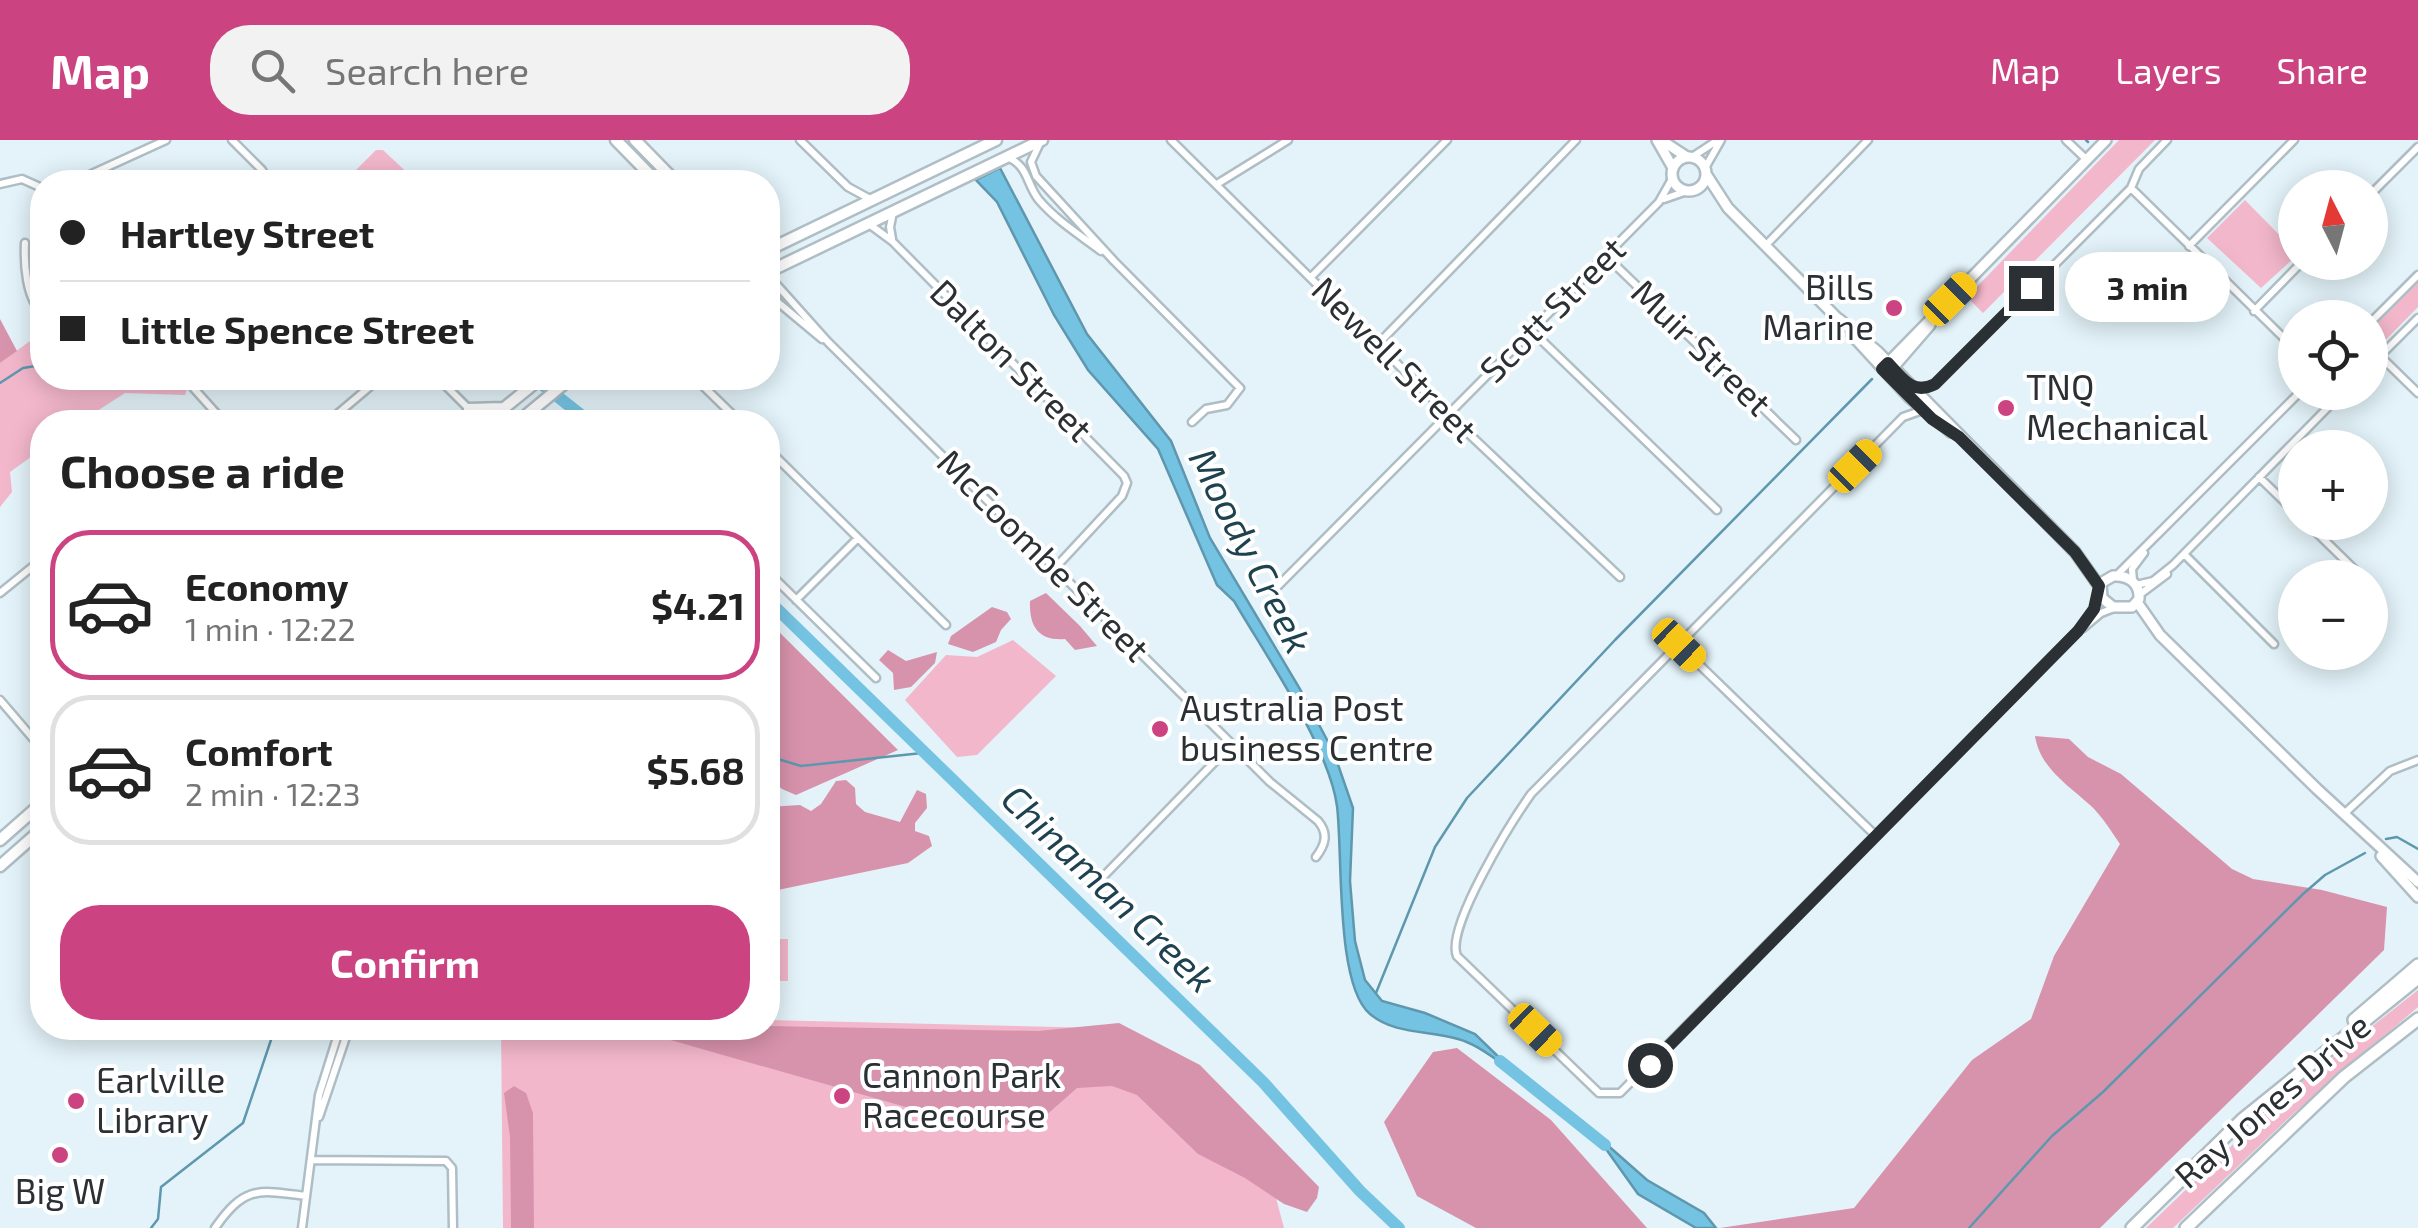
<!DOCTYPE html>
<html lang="en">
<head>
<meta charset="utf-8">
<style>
	body { margin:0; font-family:"Exo 2",sans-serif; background:#f2f2f2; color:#222; height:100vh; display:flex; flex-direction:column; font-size:38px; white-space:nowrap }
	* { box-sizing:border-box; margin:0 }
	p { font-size:32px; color:#767676 }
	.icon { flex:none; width:55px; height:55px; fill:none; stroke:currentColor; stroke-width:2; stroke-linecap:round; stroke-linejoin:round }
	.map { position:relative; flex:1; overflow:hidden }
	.side { position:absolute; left:30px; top:270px; width:750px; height:630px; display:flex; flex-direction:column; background:#fff; border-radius:40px; box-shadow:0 5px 25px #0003 }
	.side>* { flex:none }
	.guide { position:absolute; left:30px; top:30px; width:750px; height:220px; border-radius:40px; box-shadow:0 5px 25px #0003; display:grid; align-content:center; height:220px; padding:0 30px; background:#fff }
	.needle { width:65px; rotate:354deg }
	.controls { position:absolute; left:2278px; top:30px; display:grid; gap:20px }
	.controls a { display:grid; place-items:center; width:110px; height:110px; border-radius:50%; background:#fff; box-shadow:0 5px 25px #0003; font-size:50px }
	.end { position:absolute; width:45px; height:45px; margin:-22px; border:12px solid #2a3033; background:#fff; box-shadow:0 0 0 5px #fff }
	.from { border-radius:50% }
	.bubble { position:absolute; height:70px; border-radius:35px; background:#fff; box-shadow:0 5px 25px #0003; font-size:32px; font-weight:700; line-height:70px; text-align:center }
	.car { position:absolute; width:30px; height:60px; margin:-30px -15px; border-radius:12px; box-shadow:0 0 8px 2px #0007; background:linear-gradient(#f5c518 24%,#345 0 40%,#f5c518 0 76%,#345 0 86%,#f5c518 0) }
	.guide b { display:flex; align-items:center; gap:35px; height:95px; font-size:38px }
	.guide b+b { border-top:2px solid #e0e0e0 }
	.guide i { width:25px; height:25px; background:#222 }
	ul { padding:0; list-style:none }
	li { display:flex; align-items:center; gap:30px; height:150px; margin:0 20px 15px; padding:0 10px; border:5px solid #e0e0e0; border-radius:40px }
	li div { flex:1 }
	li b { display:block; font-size:38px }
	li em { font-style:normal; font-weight:700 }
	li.on { border-color:#cb4380 }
	li>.icon { width:90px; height:90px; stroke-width:1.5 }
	h2 { padding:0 30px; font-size:45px; line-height:120px }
	.primary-button { display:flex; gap:20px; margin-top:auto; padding:20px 30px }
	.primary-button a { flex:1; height:115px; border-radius:40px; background:#cb4380; color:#fff; font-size:40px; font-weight:700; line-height:115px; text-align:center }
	header { display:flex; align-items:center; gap:60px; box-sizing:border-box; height:140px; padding:0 50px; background:#cb4380; color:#fff }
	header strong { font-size:48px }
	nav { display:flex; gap:55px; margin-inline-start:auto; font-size:35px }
	.search { width:700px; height:90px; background:#f2f2f2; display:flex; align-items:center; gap:25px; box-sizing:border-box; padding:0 35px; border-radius:40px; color:#767676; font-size:38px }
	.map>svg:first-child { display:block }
</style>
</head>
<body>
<header>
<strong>Map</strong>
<div class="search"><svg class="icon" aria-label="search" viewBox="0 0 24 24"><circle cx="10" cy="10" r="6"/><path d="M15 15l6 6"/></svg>Search here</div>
<nav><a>Map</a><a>Layers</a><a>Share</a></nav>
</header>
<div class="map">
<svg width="2418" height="1088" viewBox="0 0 2418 1088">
	<rect width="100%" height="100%" fill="#e3f3f9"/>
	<path fill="#f3b7cb" d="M2119,0h36l-172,173 -16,-16z
		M376,10h7l34,32h-68l-3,-2z
		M2245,60l50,51v6l-34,31 -54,-50z
		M2418,142v25l-48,49v-25z
		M30,201l12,1v36h141l6,5 -4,12 -60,-2 -45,29h-38v27l-32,23 2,20 -12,15v-144z
		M1013,500l43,36 -79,79 -20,2 -52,-57 41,-45 31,2z
		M768,799h20v42h-20z
		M2418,850v17l-124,106 -121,115h-27l133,-128z
		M768,880l331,8 168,136 17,64h-781l-2,-200h267z"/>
	<path fill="#d893ac" d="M0,179l17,32 -17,12z
		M1046,453l34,33 17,20 -22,4 -10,-11c-26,2 -36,-12 -35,-38z
		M992,467l15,5 4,7 -10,11 -5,12 -23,10 -25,-8 3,-8z
		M768,481l130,129 -102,45 -14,-6 -14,-12z
		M888,510l18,11 31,-9 -2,11 -24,24 -17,3 -1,-17 -14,-13z
		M2035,596l34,3 19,18 33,17 111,95 21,10 69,11 65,17 -3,43 -284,278h-380l134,-20 118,-148 59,-41 23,-63 66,-112c-9,-13 -18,-28 -30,-39 -22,-20 -50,-37 -55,-69z
		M846,640l9,8 1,16 9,8 35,10 17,-32 9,4 1,14 -12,15v8l14,5 3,10 -24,17 -140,29v-85l32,-2 11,6 10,-7 15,-23z
		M1119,883l81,42 119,122 -2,11 -10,14 -23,-8 -39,-26 -47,-24 -61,-59 -25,-9 -35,2 -34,30 -60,11 -316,-90 -5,-10 106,-3 270,5z
		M1457,908l94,72 96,108h-171l-59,-32 -33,-74 49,-70z
		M514,946l12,7 7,20 1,115h-23l-1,-91 -6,-44z"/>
	<path fill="#75c3e2" stroke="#5e97ae" stroke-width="2.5" d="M1000,28l87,166 84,107 39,97 90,151 34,64 19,55 -3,73 5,60 10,39 17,21 43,12 50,21 36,35c-17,-10 -34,-25 -53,-30 -29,-9 -63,-4 -88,-25 -35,-29 -27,-160 -33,-208 -8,-59 -72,-152 -103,-205l-17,-16 -59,-136 -70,-79 -34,-55 -57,-113 -21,-22z
		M1596,995l51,45 57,33 12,15h-20l-58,-34z"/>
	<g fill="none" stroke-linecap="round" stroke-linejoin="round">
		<path stroke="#5e97ae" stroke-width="2.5" d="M2086,0l2,2
			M0,243l23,-15 19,-3
			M768,616l33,10 121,-13
			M2386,699l11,-2 21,12
			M1376,853l59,-146 32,-49 148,-158 257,-261
			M151,1088l7,-9 3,-32 82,-64 32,-95
			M1969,1088l83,-92 51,-44 200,-198 22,-19 40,-22"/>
		<path stroke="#75c3e2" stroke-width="12" d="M534,238l56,44
			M768,460l495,482 97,109 39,37
			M1500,921l105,84"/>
		<g stroke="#afbec4" stroke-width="11">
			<path id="street" d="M232,0l30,30 6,12
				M800,0l48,47 22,12
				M1171,0l278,275 171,162
				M2066,0l21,20
				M1039,5l-8,17 5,14 78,85 126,127 -13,17 -21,4 -14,13
				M1007,17c22,9 19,27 32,43 18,21 41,35 62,51
				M1692,17l26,-17
				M1705,28l16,-28
				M74,42l92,-42
				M0,44l22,-5 20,9
				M1217,44l71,-44
				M2131,48l164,161
				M2370,55l48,-48
				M1664,59l23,-8
				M869,84l23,17 232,235 3,7 -5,13 -67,72
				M892,99l-2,-12 3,-15
				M25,103c-1,21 1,56 17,69
				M1766,105l102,-105
				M2189,106l105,-106
				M1606,116l190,184
				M768,135l60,67 442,440 48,39c11,13 7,24 -2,36
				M1311,137l136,-137
				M768,154l54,45
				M2254,171l48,-49
				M2370,183l48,-48
				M1532,191l185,179
				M1378,204l198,-204
				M2380,216l38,37
				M2370,226l48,-48
				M438,238l44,44
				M695,238l45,44
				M189,243l35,39
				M1915,248l20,-3 196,-197 8,-19 28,-29
				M1923,270l-20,7 -372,377c-19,27 -86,134 -74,162l142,137h21l458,-462 16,-22 5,-16
				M328,282l52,-44
				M768,309l178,176
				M2259,337l36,35
				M2306,382l53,52
				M2184,414l90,90
				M768,432l108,106
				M2117,435l183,-183
				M2133,441l-1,-12 12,-16
				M2136,445l17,-4 20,-16 170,-173
				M1277,447l382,-385 13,-23
				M0,453l42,-34
				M2139,455l28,-21
				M796,460l62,-62
				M2083,488l18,-15 13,-5
				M1679,505l196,190
				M0,560l42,49
				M2344,674l46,-43 28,-11
				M1099,741l133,-137
				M319,977l30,-89
				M312,1020l134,1 6,7 1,60
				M215,1088c30,-43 43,-38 91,-32
				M302,1088l17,-133 21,-67"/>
		</g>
		<g stroke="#afbec4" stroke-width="14">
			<path id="secondary" d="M1657,0l16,28
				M1661,0l26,17
				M1672 34a17 17 0 1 1 34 0a17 17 0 1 1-34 0Z
				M1706,34l22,34 114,115
				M1839,179l38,32 198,201 24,34
				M1852,195l57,62 42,35
				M1887,224l219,-224
				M1891,230l39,-45
				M2113,436c15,-1 27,7 26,23l-7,8h-19l-11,-9 -1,-15z
				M2137,462l23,33 157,154 101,93
				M2381,716l37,41"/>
		</g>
		<g stroke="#afbec4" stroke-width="15">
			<path id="primary" d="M616,0l41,42
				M635,0l41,42
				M768,110l228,-110
				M768,132l274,-132
				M469,269l34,-1
				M487,282l54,-44
				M518,282l53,-44
				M0,700l42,-37
				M0,726l42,-37"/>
		</g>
		<g stroke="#afbec4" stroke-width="16">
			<path id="highway" d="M2354,880l64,-55
				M2132,1088l111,-109 175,-141
				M2186,1088l158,-151 74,-58"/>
		</g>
		<use href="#street" stroke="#fff" stroke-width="6"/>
		<use href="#secondary" stroke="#fff" stroke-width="9"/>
		<use href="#primary" stroke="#fff" stroke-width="10"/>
		<use href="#highway" stroke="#fff" stroke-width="11"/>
	</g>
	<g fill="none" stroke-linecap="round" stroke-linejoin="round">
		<path stroke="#2a3033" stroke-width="12" d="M1650,925l428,-434 16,-22 5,-23 -24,-34 -116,-115 -27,-18 -50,-50 6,-6c14,15 25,33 47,21l96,-96"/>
	</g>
	<g fill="#cb4380" stroke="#fff" stroke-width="4">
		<circle cx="1894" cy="168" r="10"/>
		<circle cx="2006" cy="268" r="10"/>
		<circle cx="1160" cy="589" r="10"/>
		<circle cx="842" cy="956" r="10"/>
		<circle cx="76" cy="961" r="10"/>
		<circle cx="60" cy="1015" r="10"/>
	</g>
	<g text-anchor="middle" stroke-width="8" stroke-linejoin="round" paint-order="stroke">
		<g font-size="35" fill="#2a3033" stroke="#fff" text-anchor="start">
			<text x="1874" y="160" text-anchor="end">Bills<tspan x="1874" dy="40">Marine</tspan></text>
			<text x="2026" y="260">TNQ<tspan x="2026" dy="40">Mechanical</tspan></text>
			<text x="1180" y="581">Australia Post<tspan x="1180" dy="40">business Centre</tspan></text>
			<text x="862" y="948">Cannon Park<tspan x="862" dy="40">Racecourse</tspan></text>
			<text x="96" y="953">Earlville<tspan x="96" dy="40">Library</tspan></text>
			<text x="60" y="1064" text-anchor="middle">Big W</text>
		</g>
		<g font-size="35" fill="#2a3033" stroke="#fff">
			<text transform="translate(1553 170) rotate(-45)" y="12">Scott Street</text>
			<text transform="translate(1701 208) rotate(44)" y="12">Muir Street</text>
			<text transform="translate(1394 220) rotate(45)" y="12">Newell Street</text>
			<text transform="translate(1011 221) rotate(45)" y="12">Dalton Street</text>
			<text transform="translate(1043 416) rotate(45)" y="12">McCoombe Street</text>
			<text transform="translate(2273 961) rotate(-41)" y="12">Ray Jones Drive</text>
		</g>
		<g font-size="38" font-style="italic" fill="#1e4250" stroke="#fff">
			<text transform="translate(1250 411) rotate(63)" y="13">Moody Creek</text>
			<text transform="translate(1108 749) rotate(44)" y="13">Chinaman Creek</text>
		</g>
	</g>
</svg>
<div class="controls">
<a><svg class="needle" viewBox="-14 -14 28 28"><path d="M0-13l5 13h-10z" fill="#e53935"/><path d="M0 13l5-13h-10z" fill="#767676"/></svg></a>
<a><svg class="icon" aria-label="locate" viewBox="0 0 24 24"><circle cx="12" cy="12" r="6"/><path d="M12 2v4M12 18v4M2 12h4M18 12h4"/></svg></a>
<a>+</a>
<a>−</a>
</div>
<i class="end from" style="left:1650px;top:925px"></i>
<i class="end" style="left:2031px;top:148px"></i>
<div class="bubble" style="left:2065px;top:112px;width:165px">3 min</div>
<i class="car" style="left:1950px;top:159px;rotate:45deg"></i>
<i class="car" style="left:1855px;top:326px;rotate:45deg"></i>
<i class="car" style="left:1679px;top:505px;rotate:134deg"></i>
<i class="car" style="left:1535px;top:890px;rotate:134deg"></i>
<div class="guide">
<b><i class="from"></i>Hartley Street</b>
<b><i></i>Little Spence Street</b>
</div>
<section class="side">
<h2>Choose a ride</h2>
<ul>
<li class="on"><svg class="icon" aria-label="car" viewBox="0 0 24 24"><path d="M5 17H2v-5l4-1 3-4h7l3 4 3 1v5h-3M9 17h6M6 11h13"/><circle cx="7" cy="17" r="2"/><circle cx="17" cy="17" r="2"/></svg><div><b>Economy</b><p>1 min · 12:22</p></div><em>$4.21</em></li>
<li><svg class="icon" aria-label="car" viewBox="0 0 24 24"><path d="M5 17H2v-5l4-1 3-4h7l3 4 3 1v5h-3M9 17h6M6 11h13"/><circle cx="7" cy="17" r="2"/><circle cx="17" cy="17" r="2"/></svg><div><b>Comfort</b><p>2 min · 12:23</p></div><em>$5.68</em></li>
</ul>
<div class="primary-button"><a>Confirm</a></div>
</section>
</div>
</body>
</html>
